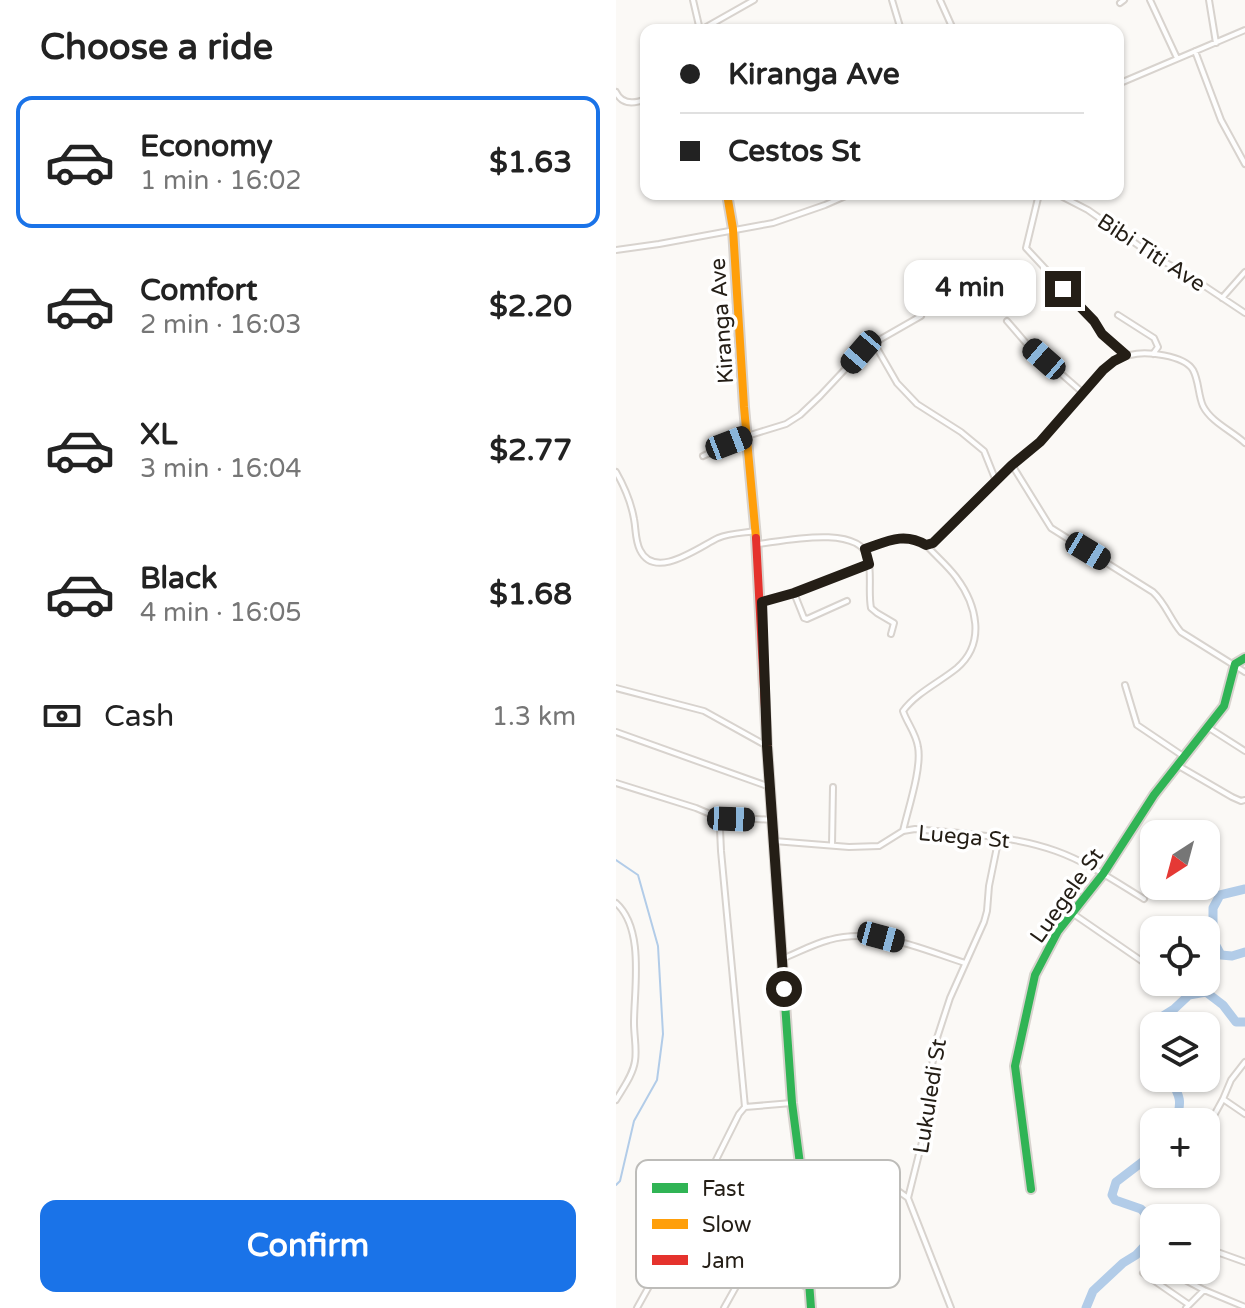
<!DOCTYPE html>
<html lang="en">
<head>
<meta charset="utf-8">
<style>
	body { margin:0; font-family:"Varela Round",sans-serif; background:#f6f6f6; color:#222; height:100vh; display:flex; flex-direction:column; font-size:30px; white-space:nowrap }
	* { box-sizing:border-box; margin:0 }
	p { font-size:26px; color:#767676 }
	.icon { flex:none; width:44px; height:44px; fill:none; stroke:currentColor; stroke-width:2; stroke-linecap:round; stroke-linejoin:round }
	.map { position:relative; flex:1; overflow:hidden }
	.sheet { display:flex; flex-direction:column; background:#fff; width:616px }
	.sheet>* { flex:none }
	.guide { position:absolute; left:24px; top:24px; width:484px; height:176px; border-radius:16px; box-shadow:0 2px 6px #0004; display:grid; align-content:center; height:176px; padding:0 40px; background:#fff }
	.needle { width:52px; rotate:216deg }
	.buttons { position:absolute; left:524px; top:820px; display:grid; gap:16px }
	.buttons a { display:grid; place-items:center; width:80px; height:80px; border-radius:16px; background:#fff; box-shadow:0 2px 6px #0004; font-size:40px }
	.end { position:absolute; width:36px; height:36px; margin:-18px; border:10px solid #241e16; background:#fff; box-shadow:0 0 0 4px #fff }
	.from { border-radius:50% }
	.bubble { position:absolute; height:56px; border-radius:16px; background:#fff; box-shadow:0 2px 6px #0004; font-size:26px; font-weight:800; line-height:56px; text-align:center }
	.car { position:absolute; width:24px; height:48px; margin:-24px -12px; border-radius:10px; box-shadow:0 0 6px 2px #0007; background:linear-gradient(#222 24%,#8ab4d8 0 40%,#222 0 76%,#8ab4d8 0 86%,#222 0) }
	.guide b { display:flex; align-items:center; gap:28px; height:76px; font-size:30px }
	.guide b+b { border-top:2px solid #e0e0e0 }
	.guide i { width:20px; height:20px; background:#222 }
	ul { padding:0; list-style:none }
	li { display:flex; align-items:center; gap:24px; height:132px; margin:0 16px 12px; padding:0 24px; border:4px solid transparent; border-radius:16px }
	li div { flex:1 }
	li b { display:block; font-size:30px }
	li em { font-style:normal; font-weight:800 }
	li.active { border-color:#1a73e8 }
	li>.icon { width:72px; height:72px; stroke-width:1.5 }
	h2 { padding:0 40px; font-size:36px; line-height:96px }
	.pay { display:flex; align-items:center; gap:20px; height:88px; padding:0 40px; font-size:30px }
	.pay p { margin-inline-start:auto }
	.primary-button { display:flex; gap:16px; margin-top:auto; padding:16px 40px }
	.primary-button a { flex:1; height:92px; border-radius:16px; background:#1a73e8; color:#fff; font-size:32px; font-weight:800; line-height:92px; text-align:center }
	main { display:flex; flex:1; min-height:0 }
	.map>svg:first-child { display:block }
</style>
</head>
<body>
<main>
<section class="sheet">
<h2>Choose a ride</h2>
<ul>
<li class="active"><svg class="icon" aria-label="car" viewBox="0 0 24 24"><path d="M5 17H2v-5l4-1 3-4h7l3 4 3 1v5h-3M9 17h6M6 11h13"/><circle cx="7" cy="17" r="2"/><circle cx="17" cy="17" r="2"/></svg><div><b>Economy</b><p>1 min · 16:02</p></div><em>$1.63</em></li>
<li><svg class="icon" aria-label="car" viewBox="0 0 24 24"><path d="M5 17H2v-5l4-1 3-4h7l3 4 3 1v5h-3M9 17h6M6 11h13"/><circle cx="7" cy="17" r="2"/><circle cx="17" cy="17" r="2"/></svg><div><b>Comfort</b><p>2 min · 16:03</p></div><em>$2.20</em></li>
<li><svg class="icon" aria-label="car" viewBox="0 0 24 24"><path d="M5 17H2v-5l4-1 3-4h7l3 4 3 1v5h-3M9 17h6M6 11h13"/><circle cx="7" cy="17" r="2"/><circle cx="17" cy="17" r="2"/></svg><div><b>XL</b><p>3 min · 16:04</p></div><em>$2.77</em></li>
<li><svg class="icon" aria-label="car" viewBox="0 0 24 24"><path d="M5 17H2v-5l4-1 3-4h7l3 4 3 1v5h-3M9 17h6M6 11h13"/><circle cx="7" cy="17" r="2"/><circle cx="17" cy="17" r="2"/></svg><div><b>Black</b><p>4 min · 16:05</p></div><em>$1.68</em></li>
</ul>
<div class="pay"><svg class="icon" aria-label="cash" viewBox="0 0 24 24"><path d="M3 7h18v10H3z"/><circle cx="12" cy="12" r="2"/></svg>Cash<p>1.3 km</p></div>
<div class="primary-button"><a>Confirm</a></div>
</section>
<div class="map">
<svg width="629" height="1308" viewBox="0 0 629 1308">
	<rect width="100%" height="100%" fill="#fbf9f6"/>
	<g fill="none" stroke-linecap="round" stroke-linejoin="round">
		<path stroke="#b2cce8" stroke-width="2" d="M0,860l22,15 20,71 5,88 -6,46 -23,41 -14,60 -4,4"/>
		<path stroke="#b2cce8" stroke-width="9" d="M629,889l-25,6 -7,13v20l2,16 6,11 11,1 13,-4
			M539,1026l3,-7 16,-10 15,-14 17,-3 17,13 13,17h9
			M538,1027l-2,5 2,9
			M554,1078c10,18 13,24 5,44
			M470,1308l7,-17 30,-28 13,-8 16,-17 1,-16 -12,-13 -26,-9 -3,-5 4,-13 38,-29"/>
		<g stroke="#d8d3ce" stroke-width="8">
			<path id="street" d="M77,0l7,30
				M276,0l9,30
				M324,0l13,29
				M534,0l27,58
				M593,0l7,43
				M504,3l4,-3
				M85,30l53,-30
				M579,51l26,69 24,44
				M502,84l127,-54
				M0,92c6,13 18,12 30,7
				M423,194l-13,54 68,73 8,13 24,21
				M441,194l31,16 64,45 36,20 57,38
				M0,250l43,-6 114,-21 52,-18 25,-11
				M606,298l23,-26
				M502,315l36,23 4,9 -5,7
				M391,321l19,22 56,49
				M258,343l23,40 20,21 44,28 23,19 12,30
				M87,456l44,-20 39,-12 14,-9 20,-19 45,-48 56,-32
				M396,465l39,63 102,64c13,12 17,27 28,40l64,40
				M0,472c8,14 15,30 18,47 2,10 1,21 6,31 15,31 59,-3 78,-12 12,-5 25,-5 38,-7
				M142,544c25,-3 102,-20 110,14 4,16 0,34 3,50l6,5 17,10 -3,11
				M249,549c22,-8 39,-17 61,-4l7,-2 79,-78 28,-23 63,-72c8,-7 16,-13 27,-15 16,-4 54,0 63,15 6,11 5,25 10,36 8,16 29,25 42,37
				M178,593l10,25 3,1 40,-18
				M146,602l32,-9 75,-29
				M509,685l12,40 46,31
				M0,688l88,23 63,35
				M593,728l36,23
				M0,732l154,55
				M561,765l55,32 9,4 4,-1
				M0,783l80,25 26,11
				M287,831c5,-22 19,-63 15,-84 -2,-14 -11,-24 -15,-36 13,-18 37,-29 54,-43 29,-25 20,-63 -1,-91 -8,-11 -20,-21 -30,-32
				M158,841l75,6 30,-1 24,-15 12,-2c48,5 96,6 141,22 31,11 60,31 88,48
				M216,845l1,-58
				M0,903c29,26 18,86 18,120 0,13 3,26 1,38 -2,14 -12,27 -19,39
				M456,913l77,53
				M166,959c15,-6 31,-15 47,-19 47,-13 92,9 136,23
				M629,1062l-14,18 -8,19 22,15
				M129,1107l-24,-256 -1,-22 2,-10 2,-2 49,3
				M590,1130l17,-31
				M184,1164c38,7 77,9 108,34
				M73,1217l63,41 56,30
				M590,1248l39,14
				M531,1259l7,4
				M550,1270l38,20 41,17
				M527,1273l45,31
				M21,1308l51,-92 51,-102 6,-7 47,-4
				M108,1308l28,-50
				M335,1308l-43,-110 20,-80 3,-46 5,-31 14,-43 34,-76 3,-11 2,-25 10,-49
				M570,1308l18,-18"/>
		</g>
		<g stroke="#d8d3ce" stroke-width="12">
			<path id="fast" d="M161,889l15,214 8,61 11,144
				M415,1189l-16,-123 20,-91 23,-44 45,-57 51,-79 70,-89 11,-42 10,-6"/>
		</g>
		<g stroke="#d8d3ce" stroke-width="12">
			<path id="slow" d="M111,194l6,35 11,178 12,131"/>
		</g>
		<g stroke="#d8d3ce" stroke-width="12">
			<path id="jam" d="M140,538l11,208 10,143"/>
		</g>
		<use href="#street" stroke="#fefefe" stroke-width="4"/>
		<use href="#fast" stroke="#30b455" stroke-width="8"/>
		<use href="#slow" stroke="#ff9f0a" stroke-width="8"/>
		<use href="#jam" stroke="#e5322d" stroke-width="8"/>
	</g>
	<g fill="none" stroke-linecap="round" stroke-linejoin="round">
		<path stroke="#241e16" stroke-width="10" d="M168,989l-17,-243 -5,-144 32,-9 75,-29 -4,-15c23,-8 39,-17 61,-4l7,-2 79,-78 28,-23 63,-72 11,-9 12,-6 -24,-21 -8,-13 -31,-32"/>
	</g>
	<g text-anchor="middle" stroke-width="7" stroke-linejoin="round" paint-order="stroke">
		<g font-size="22" fill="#241e16" stroke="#fff">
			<text transform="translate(536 252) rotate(33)" y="8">Bibi Titi Ave</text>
			<text transform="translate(105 321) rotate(-94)" y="8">Kiranga Ave</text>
			<text transform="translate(348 836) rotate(5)" y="8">Luega St</text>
			<text transform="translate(450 895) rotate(-55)" y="8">Luegele St</text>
			<text transform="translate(313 1096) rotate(-81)" y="8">Lukuledi St</text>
		</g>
	</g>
	<rect x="20" y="1160" width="264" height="128" rx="12" fill="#fff" stroke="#bdbcb9" stroke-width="2"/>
	<rect x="36" y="1183" width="36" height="10" fill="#30b455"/>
	<rect x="36" y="1219" width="36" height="10" fill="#ff9f0a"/>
	<rect x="36" y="1255" width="36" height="10" fill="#e5322d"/>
	<g font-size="22" fill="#241e16">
		<text x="86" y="1196">Fast</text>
		<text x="86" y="1232">Slow</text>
		<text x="86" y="1268">Jam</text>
	</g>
</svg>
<div class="buttons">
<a><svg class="needle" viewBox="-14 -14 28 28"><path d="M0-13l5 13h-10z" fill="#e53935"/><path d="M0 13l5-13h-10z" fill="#767676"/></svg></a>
<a><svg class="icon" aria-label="locate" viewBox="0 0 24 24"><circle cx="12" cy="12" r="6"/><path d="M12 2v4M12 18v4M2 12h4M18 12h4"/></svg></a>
<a><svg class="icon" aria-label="layers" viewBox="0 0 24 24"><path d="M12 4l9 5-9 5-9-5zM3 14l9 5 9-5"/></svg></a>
<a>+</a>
<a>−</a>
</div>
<i class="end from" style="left:168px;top:989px"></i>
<i class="end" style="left:447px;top:289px"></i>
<div class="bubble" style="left:288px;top:260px;width:132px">4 min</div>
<i class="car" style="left:245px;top:352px;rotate:221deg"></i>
<i class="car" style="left:428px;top:359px;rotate:311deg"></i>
<i class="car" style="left:113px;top:443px;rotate:69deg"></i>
<i class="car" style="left:472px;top:551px;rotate:121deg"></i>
<i class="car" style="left:115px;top:819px;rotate:92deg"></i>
<i class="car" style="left:265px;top:937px;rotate:105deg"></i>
<div class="guide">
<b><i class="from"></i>Kiranga Ave</b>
<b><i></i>Cestos St</b>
</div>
</div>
</main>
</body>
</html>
